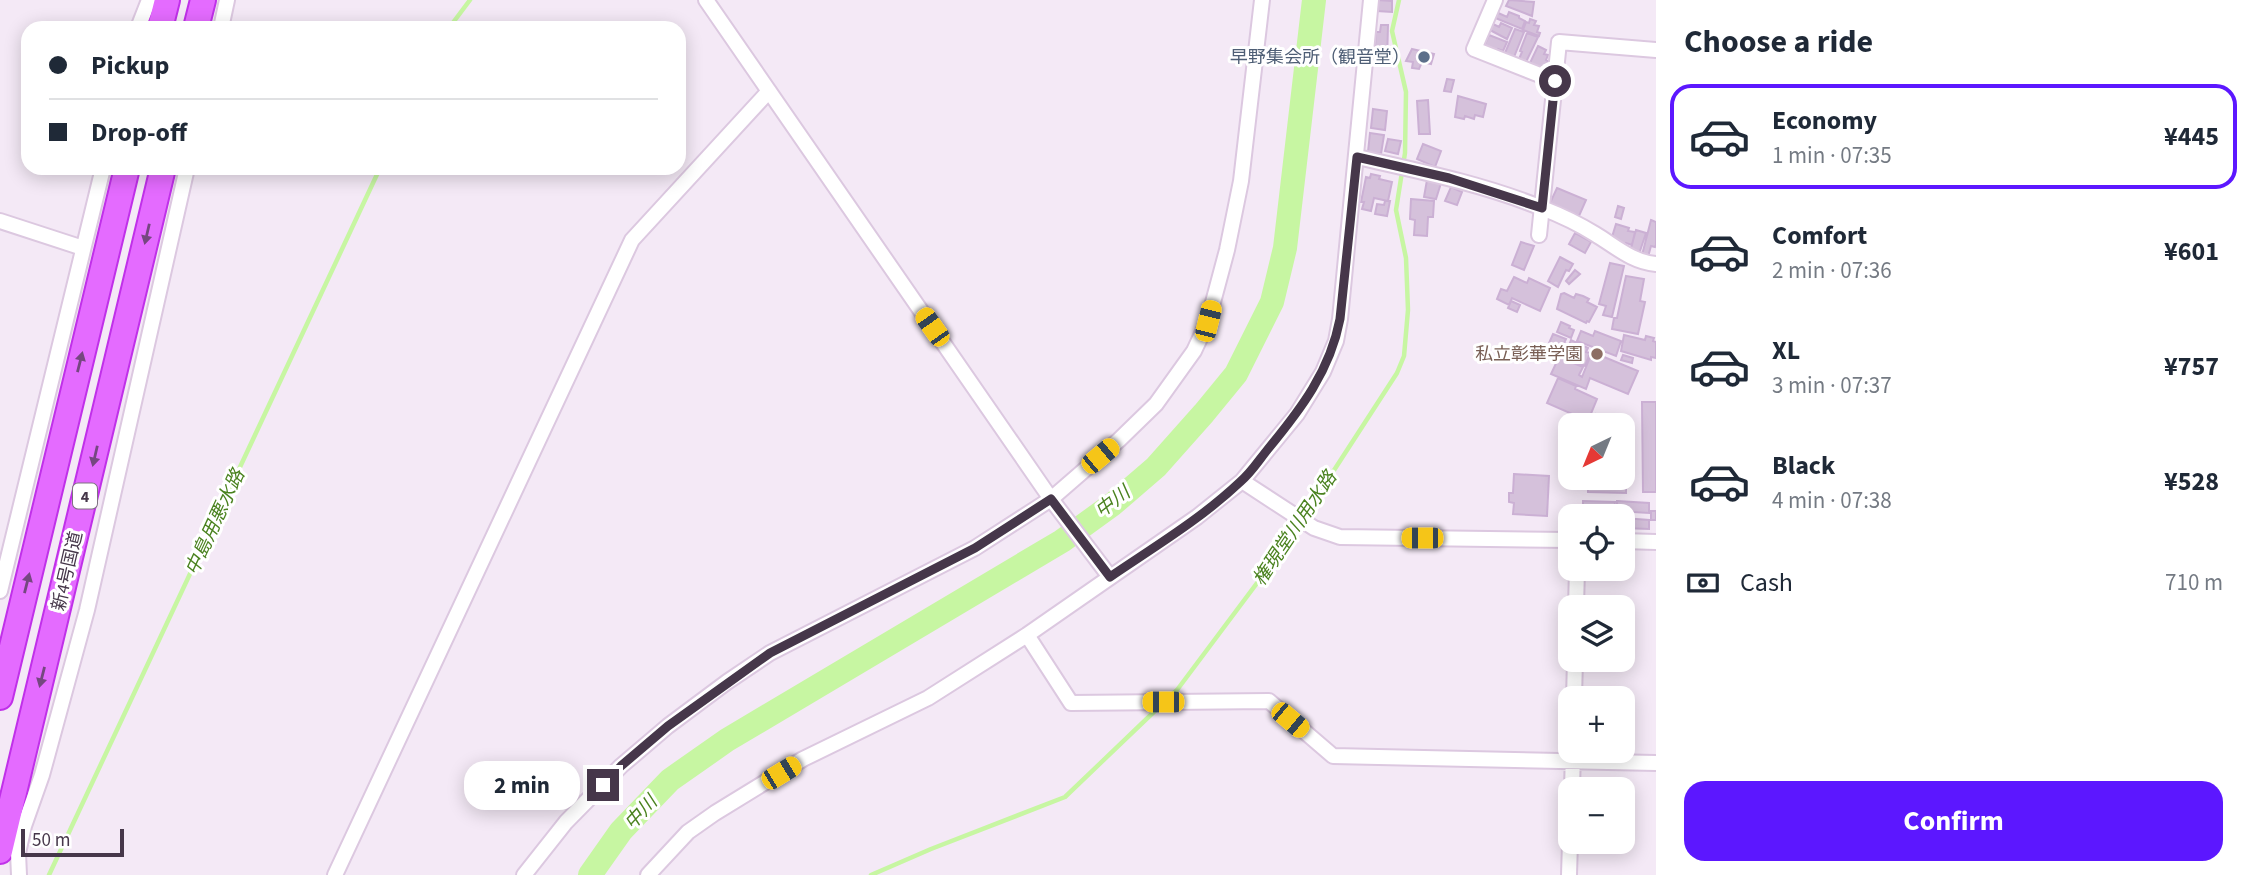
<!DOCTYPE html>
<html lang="en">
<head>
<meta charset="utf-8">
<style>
	body { margin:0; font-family:"Source Sans 3","Noto Sans JP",sans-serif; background:#f2f2f3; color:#1f2937; height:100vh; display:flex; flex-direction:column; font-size:26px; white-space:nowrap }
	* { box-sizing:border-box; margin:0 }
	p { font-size:23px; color:#747a83 }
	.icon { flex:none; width:38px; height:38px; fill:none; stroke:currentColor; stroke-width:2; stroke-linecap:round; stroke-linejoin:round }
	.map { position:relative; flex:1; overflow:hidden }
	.details { display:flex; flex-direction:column; background:#fff; width:595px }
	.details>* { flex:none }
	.top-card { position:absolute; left:21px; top:21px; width:665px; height:154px; border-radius:21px; box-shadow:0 4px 18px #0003; display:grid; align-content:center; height:154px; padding:0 28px; background:#fff }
	.needle { width:46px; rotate:223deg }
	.tools { position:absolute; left:1558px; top:413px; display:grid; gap:14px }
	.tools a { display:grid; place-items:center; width:77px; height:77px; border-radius:14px; background:#fff; box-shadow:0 4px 18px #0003; font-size:35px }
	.scale { position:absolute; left:21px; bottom:18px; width:103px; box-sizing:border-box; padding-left:7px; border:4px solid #46374a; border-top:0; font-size:19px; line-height:24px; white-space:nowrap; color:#46374a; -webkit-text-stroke:5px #fff; paint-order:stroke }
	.end { position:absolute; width:32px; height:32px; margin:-16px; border:9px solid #46374a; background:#fff; box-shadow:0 0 0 4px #fff }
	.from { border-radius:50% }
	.bubble { position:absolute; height:49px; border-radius:21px; background:#fff; box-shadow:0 4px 18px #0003; font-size:23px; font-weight:700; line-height:49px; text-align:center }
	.car { position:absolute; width:21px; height:42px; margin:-21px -10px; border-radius:9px; box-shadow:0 0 5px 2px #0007; background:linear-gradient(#f5c518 24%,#345 0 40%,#f5c518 0 76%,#345 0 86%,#f5c518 0) }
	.top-card b { display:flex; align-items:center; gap:24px; height:66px; font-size:26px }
	.top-card b+b { border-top:2px solid #e0e1e3 }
	.top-card i { width:18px; height:18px; background:#1f2937 }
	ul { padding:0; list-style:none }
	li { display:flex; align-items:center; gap:21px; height:105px; margin:0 14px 10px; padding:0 14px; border:4px solid transparent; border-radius:21px }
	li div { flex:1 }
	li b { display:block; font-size:26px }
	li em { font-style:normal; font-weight:700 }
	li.on { border-color:#5c17ff }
	li>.icon { width:63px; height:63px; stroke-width:1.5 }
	h2 { padding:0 28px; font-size:32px; line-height:84px }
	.pay { display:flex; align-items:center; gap:18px; height:77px; padding:0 28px; font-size:26px }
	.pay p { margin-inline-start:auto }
	.cta { display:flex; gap:14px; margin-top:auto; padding:14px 28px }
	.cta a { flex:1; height:80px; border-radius:21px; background:#5c17ff; color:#fff; font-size:28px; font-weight:700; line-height:80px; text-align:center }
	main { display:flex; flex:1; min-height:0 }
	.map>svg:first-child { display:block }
</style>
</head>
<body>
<main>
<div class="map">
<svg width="1656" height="875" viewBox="0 0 1656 875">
	<rect width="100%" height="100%" fill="#f4e9f6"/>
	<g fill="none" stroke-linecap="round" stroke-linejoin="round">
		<path stroke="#c7f6a2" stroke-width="4.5" d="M449,28l21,-28
			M1168,698l9,-8 104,-139 -1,-4 36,-49 81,-125 7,-17 4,-46 -2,-52 -10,-48 9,-57 1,-61 -14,-61 7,-31
			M49,875l331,-707
			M871,875l60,-26 134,-52 94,-90"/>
		<path stroke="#c7f6a2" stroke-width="24" d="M590,875l31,-44 49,-51 57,-40 335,-199 51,-37 43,-37 48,-54 32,-39 36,-72 13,-54 29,-248"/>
	</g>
	<path fill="#d5c1db" stroke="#cbb0d4" stroke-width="2" d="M1377,0l15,1v11l-15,-1z
		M1509,0l25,2 -2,14 -26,-10z
		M1496,12l11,5 2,-5 10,4v2l6,3 -3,8 -29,-12z
		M1530,19l6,2 -2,4 5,1 -2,6 3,1 -1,3 -16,-6 3,-8 3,1z
		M1491,23l8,4 2,-4 11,5 -5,11 -19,-10z
		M1381,25h7l-1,37 -13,-1 2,-29h4z
		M1515,29l9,3 -10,25 -9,-4z
		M1527,33l11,4 -12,25 -7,-3 3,-7 -2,-1z
		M1489,35l18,7 -4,9 -5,-2 -1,3 -13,-6z
		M1538,46l8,4 -2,4 4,1 -2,5 5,3 -3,8 -18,-8z
		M1412,49l22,5 -3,10 -9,-2 -3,7 -7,-1 1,-6 -7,-1z
		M1447,79l7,1 -3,12 -7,-1z
		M1458,96l28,8 -3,13 -8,-2 -1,4 -9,-3 -1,3 -9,-2z
		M1428,100l2,34h-11l-2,-33z
		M1373,109l14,2 -2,19 -14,-2z
		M1370,133l14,2 -3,19 -13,-2z
		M1388,139l13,2 -3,13 -13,-3z
		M1423,144l18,7 -6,16 -18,-8z
		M1371,174l9,2 -1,3 13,3 -4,19 -14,-3 -3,13 -9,-2 2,-7h-3l5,-25 4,1z
		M1427,180l14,3 -5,16 -12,-2z
		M1451,187l11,5 -5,13 -12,-4z
		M1557,188l29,12 -7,16 -29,-13z
		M1411,199l23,2 -1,16h-5l-1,19 -13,-1 1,-15 -5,-1z
		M1385,201h5l-3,15 -12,-2 2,-10 7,1z
		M1618,206l6,2 -3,11 -6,-2z
		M1651,220l5,2v23l-1,2 -4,-1 -3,11 -6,-2z
		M1616,224l13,4 -1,3 7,1 -3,13 -6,-2 -1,4 -13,-10z
		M1636,230l10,3 -7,21 -9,-3z
		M1575,233l16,9 -6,11 -16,-9z
		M1521,242l13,4 -10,24 -12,-5z
		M1560,257l13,7 -4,7 -3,-1 -8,17 -10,-6z
		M1610,263l14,3 -12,51 -9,-2 3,-9 -7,-2z
		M1575,270l5,4 -11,10 -3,-3z
		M1626,276l18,3 -4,22 5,1 -7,32 -26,-5 2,-11h3z
		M1514,277l13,6 2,-5 21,10 -10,23 -28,-13 -3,7 -12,-6 4,-10 6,2z
		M1564,293l10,5 2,-4 7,2 6,3 -2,3 10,5 -8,15 -2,-1 -1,2 -29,-14 4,-15z
		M1511,301l9,4 -3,7 -9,-4z
		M1561,322l9,4 -1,2 5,2 -3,8 -14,-6z
		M1581,331l12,5 2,-5 26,10 -5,15 -39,-15z
		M1553,334l13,5 -2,4 5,2 2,-5 17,8 -2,4 4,1 -5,13 -26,-11 -1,3 -8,-3 1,-3 -5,-2z
		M1624,335l21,5 1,-4 8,2 -1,3 3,1v16l-5,-1v3l-30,-9z
		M1592,352l46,19 -10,23 -38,-16 -4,11 -35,-15 8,-17 24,10 -4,8 3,2z
		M1623,355l10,3 -1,5 -11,-3z
		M1558,378l18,8 -1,3 22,10 -9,22 -41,-18z
		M1642,402h14v90h-13z
		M1596,414l17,7 2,-3 18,7 -11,25v-25h-31z
		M1622,460h4v8h4v13h-4v12l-38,-1v-14h34z
		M1514,474l35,2 -2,40 -34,-2 1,-11 -5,-1v-9h4z
		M1583,501l32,1 -1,11 -31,-2z
		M1617,501l32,2v10l-32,-2z
		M1651,511h5v9h-5z
		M1622,518l27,2v9l-27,-1z"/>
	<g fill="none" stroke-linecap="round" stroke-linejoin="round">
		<g stroke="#dcc8e0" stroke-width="18">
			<path id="street" d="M706,0l345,499 59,78
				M1495,0l-21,49 81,32
				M138,28l11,-28
				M221,28l6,-28
				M1357,157c62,14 126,27 185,51 18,7 37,16 53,26 20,12 37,28 61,30
				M0,221l83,27
				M1539,235l20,-193 97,8
				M1242,481l72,47 26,9 230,3
				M1622,541l34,1
				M0,591l103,-423
				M1576,607l1,-38
				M1027,635l44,68 198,-2 64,55 323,7
				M1574,698l1,-38
				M1572,789l1,-37
				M19,875l-1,-22 6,-27 18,-51 45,-165 100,-442
				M335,875l297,-635 137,-149
				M524,875l42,-53 55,-56 47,-40 59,-44 43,-29 205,-105 76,-49 68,-59 37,-36 38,-53 14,-30 19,-71 14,-69 21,-181
				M648,875l40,-43 27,-19 88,-54 125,-61 99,-63 170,-118 45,-36 55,-67 26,-42 13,-31 4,-22 31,-319
				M1569,875l1,-33"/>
		</g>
		<g stroke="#c030e9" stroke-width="28">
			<path id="highway" d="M160,28l7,-28
				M196,28l7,-28
				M0,697l127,-529
				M0,851l163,-683"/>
		</g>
		<use href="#street" stroke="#fff" stroke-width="14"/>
		<use href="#highway" stroke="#e46bff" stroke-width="24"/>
	</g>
	<defs><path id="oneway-solid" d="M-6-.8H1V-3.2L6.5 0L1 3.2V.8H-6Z" transform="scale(1.75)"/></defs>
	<g fill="#754780">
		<use href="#oneway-solid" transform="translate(147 234) rotate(103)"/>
		<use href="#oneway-solid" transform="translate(80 362) rotate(-76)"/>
		<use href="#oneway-solid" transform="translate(95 456) rotate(103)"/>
		<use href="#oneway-solid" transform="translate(27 583) rotate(-76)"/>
		<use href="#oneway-solid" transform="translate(42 677) rotate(104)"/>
	</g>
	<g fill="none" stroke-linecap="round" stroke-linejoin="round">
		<path stroke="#46374a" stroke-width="9" d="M603,785l18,-19 47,-40 102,-73 205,-105 76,-49 59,78c44,-30 91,-58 130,-95 11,-9 19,-22 28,-33 33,-40 62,-78 72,-130l17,-162 92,21 93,30 13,-127"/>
	</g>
	<circle fill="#5c6f8a" stroke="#fff" stroke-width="2.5" cx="1424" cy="57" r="7"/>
	<circle fill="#8d6e63" stroke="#fff" stroke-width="2.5" cx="1597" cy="354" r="7"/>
	<g text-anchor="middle" stroke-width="6" stroke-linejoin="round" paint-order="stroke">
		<rect fill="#fff" stroke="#7e7380" stroke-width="2" x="73" y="483.5" width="24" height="25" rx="5"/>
		<g font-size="16" font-weight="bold" fill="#46374a">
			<text x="85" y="502">4</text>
		</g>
		<g font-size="18" fill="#4e5e75" stroke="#fff" text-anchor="end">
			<text x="1410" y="63">早野集会所（観音堂）</text>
		</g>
		<g font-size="18" fill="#785e54" stroke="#fff" text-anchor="end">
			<text x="1583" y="360">私立彰華学園</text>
		</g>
		<g font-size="18" fill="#46374a" stroke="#fff">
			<text transform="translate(67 571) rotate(-77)" y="6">新4号国道</text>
		</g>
		<g font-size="19" font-style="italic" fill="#4a821f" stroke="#fff">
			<text transform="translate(1112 501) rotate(-38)" y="7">中川</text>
			<text transform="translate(214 522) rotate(-65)" y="7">中島用悪水路</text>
			<text transform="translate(1294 528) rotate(-56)" y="7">権現堂川用水路</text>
			<text transform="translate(640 812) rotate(-47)" y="7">中川</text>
		</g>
	</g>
</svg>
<div class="tools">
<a><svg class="needle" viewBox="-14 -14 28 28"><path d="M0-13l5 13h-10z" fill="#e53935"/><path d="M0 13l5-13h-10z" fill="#747a83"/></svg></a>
<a><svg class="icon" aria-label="locate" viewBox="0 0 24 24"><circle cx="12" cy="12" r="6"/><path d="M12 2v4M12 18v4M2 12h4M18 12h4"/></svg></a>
<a><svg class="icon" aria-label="layers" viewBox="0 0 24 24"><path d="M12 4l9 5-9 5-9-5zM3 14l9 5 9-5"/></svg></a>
<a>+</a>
<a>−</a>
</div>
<div class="scale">50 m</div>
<i class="end from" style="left:1555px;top:81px"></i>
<i class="end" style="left:603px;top:785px"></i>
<div class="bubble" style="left:464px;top:761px;width:116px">2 min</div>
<i class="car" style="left:1208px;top:321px;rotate:14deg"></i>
<i class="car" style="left:932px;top:327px;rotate:325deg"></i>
<i class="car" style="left:1100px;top:456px;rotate:50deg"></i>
<i class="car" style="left:1422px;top:538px;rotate:270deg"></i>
<i class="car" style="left:1163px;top:702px;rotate:270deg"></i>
<i class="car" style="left:1290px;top:720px;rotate:130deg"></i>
<i class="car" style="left:781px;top:773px;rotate:59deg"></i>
<div class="top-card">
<b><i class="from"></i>Pickup</b>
<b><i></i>Drop-off</b>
</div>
</div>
<section class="details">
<h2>Choose a ride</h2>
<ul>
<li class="on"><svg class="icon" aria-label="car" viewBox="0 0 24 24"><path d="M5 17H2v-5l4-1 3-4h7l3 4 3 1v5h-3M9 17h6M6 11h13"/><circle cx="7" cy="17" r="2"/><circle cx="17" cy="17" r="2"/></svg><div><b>Economy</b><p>1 min · 07:35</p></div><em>¥445</em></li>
<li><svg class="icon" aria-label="car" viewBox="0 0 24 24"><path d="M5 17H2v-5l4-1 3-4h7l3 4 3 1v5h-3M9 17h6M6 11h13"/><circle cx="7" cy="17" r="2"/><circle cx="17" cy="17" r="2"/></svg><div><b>Comfort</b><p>2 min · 07:36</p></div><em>¥601</em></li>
<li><svg class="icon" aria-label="car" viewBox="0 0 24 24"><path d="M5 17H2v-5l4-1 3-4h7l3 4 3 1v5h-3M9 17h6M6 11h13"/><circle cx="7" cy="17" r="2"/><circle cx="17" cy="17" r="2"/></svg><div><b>XL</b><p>3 min · 07:37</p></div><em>¥757</em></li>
<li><svg class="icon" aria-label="car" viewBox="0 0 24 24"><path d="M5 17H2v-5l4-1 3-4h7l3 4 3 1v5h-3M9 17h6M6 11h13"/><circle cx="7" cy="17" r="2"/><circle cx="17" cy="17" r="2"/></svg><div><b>Black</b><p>4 min · 07:38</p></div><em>¥528</em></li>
</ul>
<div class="pay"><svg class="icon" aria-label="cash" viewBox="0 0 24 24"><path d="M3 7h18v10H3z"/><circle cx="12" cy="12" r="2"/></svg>Cash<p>710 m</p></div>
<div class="cta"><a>Confirm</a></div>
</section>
</main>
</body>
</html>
